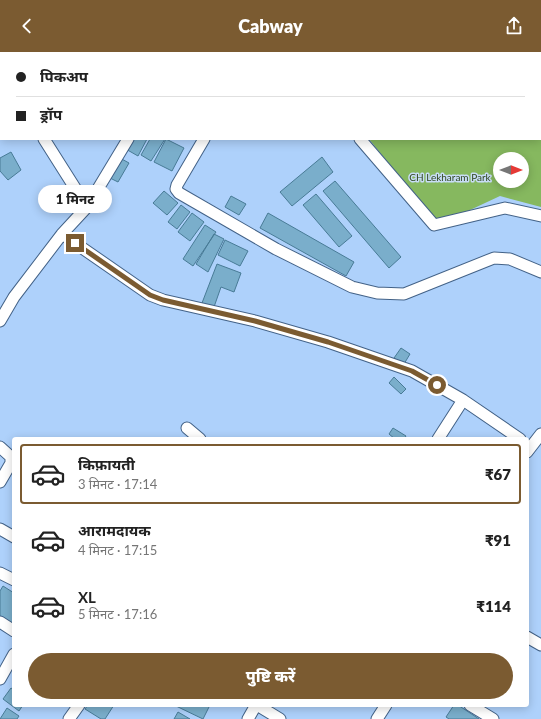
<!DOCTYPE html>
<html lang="hi">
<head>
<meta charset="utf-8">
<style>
	body { margin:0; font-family:Lato,"Noto Sans Devanagari",sans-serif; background:#f2f2f2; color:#222; height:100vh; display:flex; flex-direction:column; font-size:15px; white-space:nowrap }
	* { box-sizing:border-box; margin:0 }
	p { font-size:13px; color:#767676 }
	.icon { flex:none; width:22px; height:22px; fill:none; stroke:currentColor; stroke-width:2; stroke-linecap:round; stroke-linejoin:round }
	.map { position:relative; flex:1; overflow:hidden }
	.panel { position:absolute; left:12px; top:385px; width:517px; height:270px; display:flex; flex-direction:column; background:#fff; border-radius:4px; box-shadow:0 2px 10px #0003 }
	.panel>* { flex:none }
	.guide { position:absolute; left:0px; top:0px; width:541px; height:88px; box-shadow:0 2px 10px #0003; display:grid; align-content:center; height:88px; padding:0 16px; background:#fff }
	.needle { width:26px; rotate:90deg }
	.buttons { position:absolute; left:493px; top:100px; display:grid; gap:8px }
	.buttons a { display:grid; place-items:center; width:36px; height:36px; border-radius:50%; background:#fff; box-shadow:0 2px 10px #0003; font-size:20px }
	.end { position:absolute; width:18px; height:18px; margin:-9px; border:5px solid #7b5b31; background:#fff; box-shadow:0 0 0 2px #fff }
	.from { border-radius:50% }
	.bubble { position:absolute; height:28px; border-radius:14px; background:#fff; box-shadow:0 2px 10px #0003; font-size:13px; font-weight:800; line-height:28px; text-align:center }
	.guide b { display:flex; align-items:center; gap:14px; height:38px; font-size:15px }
	.guide b+b { border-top:1px solid #e0e0e0 }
	.guide i { width:10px; height:10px; background:#222 }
	ul { padding:7px 0 0; list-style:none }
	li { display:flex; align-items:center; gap:12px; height:60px; margin:0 8px 6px; padding:0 8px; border:2px solid transparent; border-radius:4px }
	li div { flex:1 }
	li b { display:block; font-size:15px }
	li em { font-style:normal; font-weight:800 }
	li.selected { border-color:#7b5b31 }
	li>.icon { width:36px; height:36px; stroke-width:1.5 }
	.action { display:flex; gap:8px; margin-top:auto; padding:8px 16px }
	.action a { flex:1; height:46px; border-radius:24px; background:#7b5b31; color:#fff; font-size:16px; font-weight:800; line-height:46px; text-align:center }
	header { display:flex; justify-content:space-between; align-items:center; height:52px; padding:0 16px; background:#7b5b31; color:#fff; font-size:18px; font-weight:800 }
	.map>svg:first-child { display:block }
</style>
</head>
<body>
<header><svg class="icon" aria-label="back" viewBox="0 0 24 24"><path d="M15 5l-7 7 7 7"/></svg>Cabway<svg class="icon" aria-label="share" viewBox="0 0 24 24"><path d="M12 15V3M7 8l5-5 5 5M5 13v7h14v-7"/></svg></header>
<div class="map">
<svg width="541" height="667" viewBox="0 0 541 667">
	<rect width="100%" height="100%" fill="#aed1fb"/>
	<path fill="#86b85f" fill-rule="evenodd" d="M300,0h241v155l-41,-11 -62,29 -69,-86h171v-86zM500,107h22v22h-22z"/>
	<path fill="#7aaecb" stroke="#487b96" d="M22,0h39l1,1h-40z
		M129,87h18l-9,17 -14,-8z
		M150,87h15l-14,22 -10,-6z
		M166,87l18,9 -12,23 -18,-9z
		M11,100l10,18 -13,10 -8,-9v-13z
		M322,105l11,15 -41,34 -12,-14z
		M120,106l9,5 -11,19 -10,-5z
		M335,129l66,76 -12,11 -66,-77z
		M164,139l14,12 -11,12 -14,-12z
		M316,142l36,42 -13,11 -36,-42z
		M231,144l15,8 -7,11 -14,-8z
		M181,153l9,7 -13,17 -9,-7z
		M192,161l12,9 -14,19 -12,-9z
		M268,161l86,49 -8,14 -86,-48z
		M205,173l11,7 -23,34 -10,-7z
		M214,182l10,5 -16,33 -12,-8z
		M225,188l23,11 -8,15 -22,-11z
		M217,212l24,9 -7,19 -13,-5 -7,20 -12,-4z
		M401,296l9,6 -6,10 -10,-6z
		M394,325l12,12 -5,5 -12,-11z
		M393,376l13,8 -2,3h-9l-6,-5z
		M3,534l11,7v26l-3,5 -11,-6v-27z
		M11,636l3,2v15h9l-4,6 -16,-12z
		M88,653h26l-9,14h-4l-16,-10z
		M177,653h33l-7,14 -27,-13z
		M454,653h4l21,14h-30l-3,-2z
		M7,656l12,8 -2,3h-17z
		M178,660l12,7h-16z"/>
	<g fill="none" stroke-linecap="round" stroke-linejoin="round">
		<g stroke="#436287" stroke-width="13">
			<path id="minor" d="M5,0v1
				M74,0l1,1
				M286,0l1,1
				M191,1l2,-1
				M0,80l1,-1
				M44,87l43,68
				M204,87l-27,46 -1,4 3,4 97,56 76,38 25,6 27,1 90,-36 16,1 31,13
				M360,87l74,86 71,-17 36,8
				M62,182l88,61 13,5 92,21 73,21 84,29 51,29 57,39
				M0,269l14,-24 48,-63 25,-27 41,-68
				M187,376l13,11
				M438,387l25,-39
				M0,395l11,10v6l-11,19
				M527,400l14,-18
				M0,477l14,8
				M0,521l14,7
				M0,570l14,9
				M527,585l14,8
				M0,627l14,-25
				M257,653l23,14
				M470,653l23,14
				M69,667l10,-14
				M248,667l8,-14
				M377,667l9,-14"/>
		</g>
		<use href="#minor" stroke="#fff" stroke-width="11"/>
	</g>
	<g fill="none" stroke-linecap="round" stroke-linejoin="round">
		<path stroke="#7b5b31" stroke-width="5" d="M75,191l75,52 13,5 92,21 73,21 84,29 25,14"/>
	</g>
	<g text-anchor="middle" stroke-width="3" stroke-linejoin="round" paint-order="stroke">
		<g font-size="10" fill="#2f461d" stroke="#c8ddf6">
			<text x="450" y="129">CH Lekharam Park</text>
		</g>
	</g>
</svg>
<div class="buttons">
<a><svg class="needle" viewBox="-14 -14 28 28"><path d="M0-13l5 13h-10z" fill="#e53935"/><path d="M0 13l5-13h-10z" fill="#767676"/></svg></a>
</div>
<i class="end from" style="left:437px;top:333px"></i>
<i class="end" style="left:75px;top:191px"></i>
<div class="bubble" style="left:38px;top:133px;width:74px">1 मिनट</div>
<div class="guide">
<b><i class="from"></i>पिकअप</b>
<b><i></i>ड्रॉप</b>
</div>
<section class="panel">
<ul>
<li class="selected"><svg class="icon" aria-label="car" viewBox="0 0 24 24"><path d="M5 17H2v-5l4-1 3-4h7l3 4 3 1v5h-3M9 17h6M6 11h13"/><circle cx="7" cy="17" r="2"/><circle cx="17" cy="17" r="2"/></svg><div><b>किफ़ायती</b><p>3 मिनट · 17:14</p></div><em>₹67</em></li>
<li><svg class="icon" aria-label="car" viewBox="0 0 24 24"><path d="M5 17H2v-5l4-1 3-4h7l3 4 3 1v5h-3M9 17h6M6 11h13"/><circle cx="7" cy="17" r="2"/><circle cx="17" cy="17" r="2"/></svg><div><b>आरामदायक</b><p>4 मिनट · 17:15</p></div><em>₹91</em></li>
<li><svg class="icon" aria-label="car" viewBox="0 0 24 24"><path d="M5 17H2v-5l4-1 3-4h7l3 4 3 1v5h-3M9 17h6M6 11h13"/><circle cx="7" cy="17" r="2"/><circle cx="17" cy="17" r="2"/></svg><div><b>XL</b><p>5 मिनट · 17:16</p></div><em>₹114</em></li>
</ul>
<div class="action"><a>पुष्टि करें</a></div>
</section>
</div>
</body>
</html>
